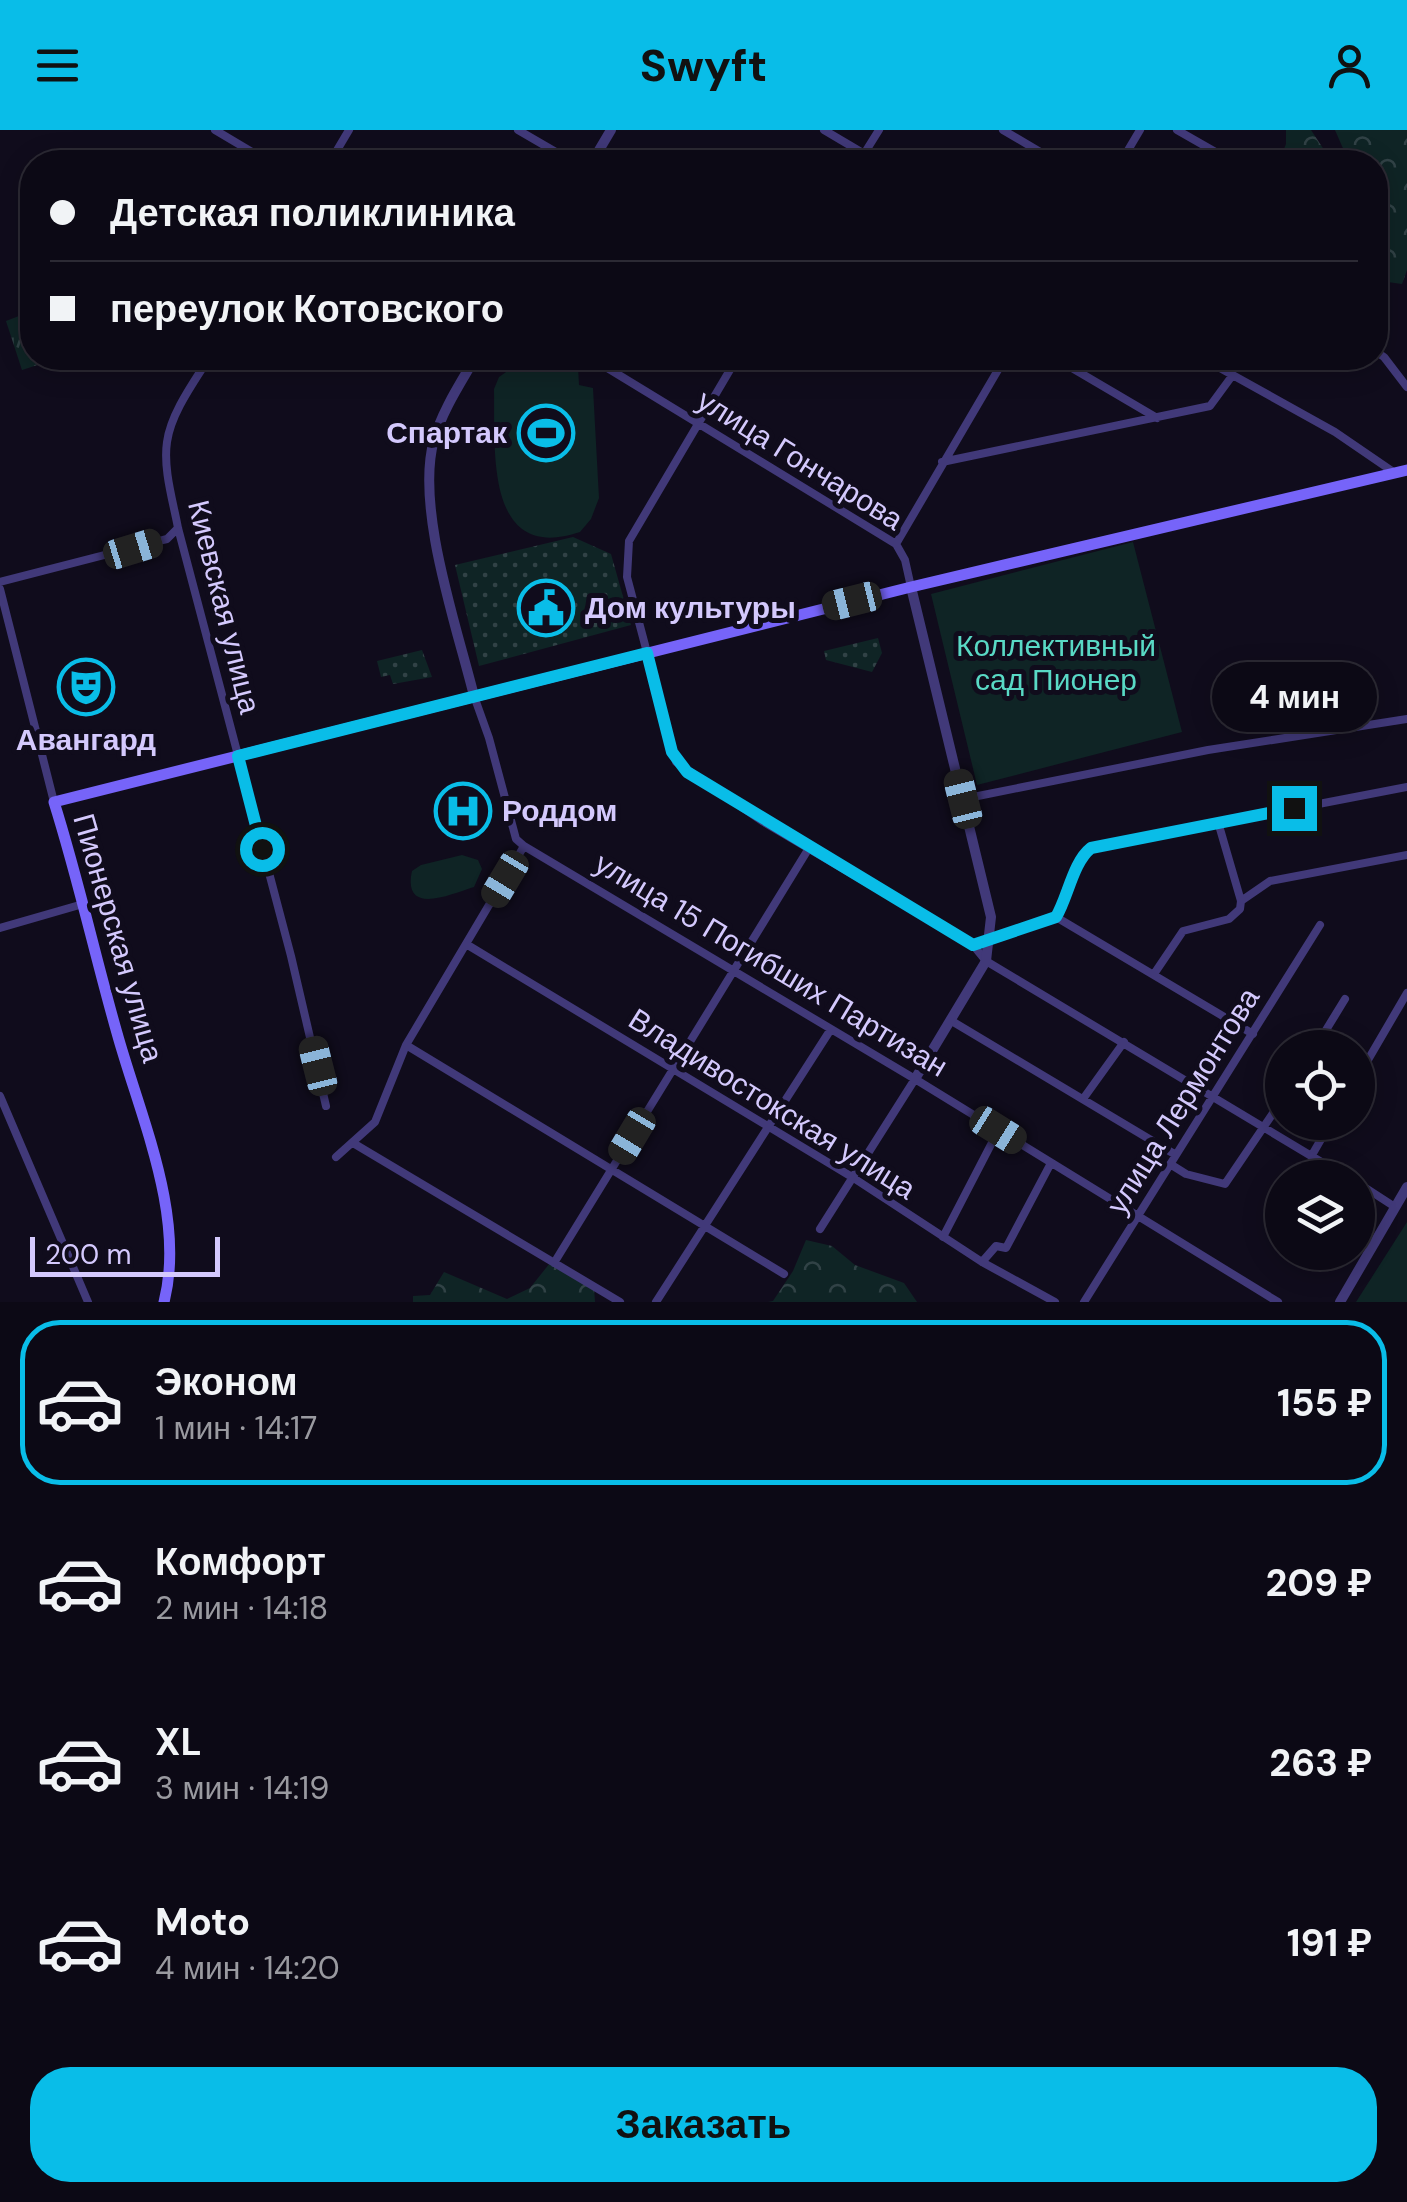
<!DOCTYPE html>
<html lang="ru">
<head>
<meta charset="utf-8">
<style>
	body { margin:0; font-family:"DM Sans",sans-serif; background:#15121e; color:#f1f3f6; height:100vh; display:flex; flex-direction:column; font-size:38px; white-space:nowrap }
	* { box-sizing:border-box; margin:0 }
	p { font-size:32px; color:#9a9aa0 }
	.icon { flex:none; width:55px; height:55px; fill:none; stroke:currentColor; stroke-width:2; stroke-linecap:round; stroke-linejoin:round }
	.map { position:relative; height:1172px; overflow:hidden }
	.details { display:flex; flex-direction:column; background:#0c0915; flex:1 }
	.details>* { flex:none }
	.top-card { position:absolute; left:20px; top:20px; width:1368px; height:220px; border-radius:40px; box-shadow:0 5px 25px #0003,0 0 0 2px #2c2a34; display:grid; align-content:center; height:220px; padding:0 30px; background:#0c0915 }
	.controls { position:absolute; left:1265px; top:900px; display:grid; gap:20px }
	.controls a { display:grid; place-items:center; width:110px; height:110px; border-radius:50%; background:#0c0915; box-shadow:0 5px 25px #0003,0 0 0 2px #2c2a34; font-size:50px }
	.scale { position:absolute; left:30px; bottom:25px; width:190px; box-sizing:border-box; padding-left:10px; border:5px solid #d4c9fd; border-top:0; font-size:28px; line-height:35px; white-space:nowrap; color:#d4c9fd; -webkit-text-stroke:8px #100c1c; paint-order:stroke }
	.end { position:absolute; width:45px; height:45px; margin:-22px; border:12px solid #09bde8; background:#111; box-shadow:0 0 0 5px #111 }
	.from { border-radius:50% }
	.bubble { position:absolute; height:70px; border-radius:35px; background:#0c0915; box-shadow:0 5px 25px #0003,0 0 0 2px #2c2a34; font-size:32px; font-weight:700; line-height:70px; text-align:center }
	.car { position:absolute; width:30px; height:60px; margin:-30px -15px; border-radius:12px; box-shadow:0 0 8px 2px #0007; background:linear-gradient(#222 24%,#8ab4d8 0 40%,#222 0 76%,#8ab4d8 0 86%,#222 0) }
	.top-card b { display:flex; align-items:center; gap:35px; height:95px; font-size:38px }
	.top-card b+b { border-top:2px solid #2c2a34 }
	.top-card i { width:25px; height:25px; background:#f1f3f6 }
	ul { padding:18px 0 0; list-style:none }
	li { display:flex; align-items:center; gap:30px; height:165px; margin:0 20px 15px; padding:0 10px; border:5px solid transparent; border-radius:40px }
	li div { flex:1 }
	li b { display:block; font-size:38px }
	li em { font-style:normal; font-weight:700 }
	li.selected { border-color:#09bde8 }
	li>.icon { width:90px; height:90px; stroke-width:1.5 }
	.button { display:flex; gap:20px; margin-top:auto; padding:20px 30px }
	.button a { flex:1; height:115px; border-radius:40px; background:#09bde8; color:#111; font-size:40px; font-weight:700; line-height:115px; text-align:center }
	header { display:flex; justify-content:space-between; align-items:center; height:130px; padding:0 30px; background:#09bde8; color:#111; font-size:45px; font-weight:700 }
	.map>svg:first-child { display:block }
</style>
</head>
<body>
<header><svg class="icon" aria-label="menu" viewBox="0 0 24 24"><path d="M4 6h16M4 12h16M4 18h16"/></svg>Swyft<svg class="icon" aria-label="person" viewBox="0 0 24 24"><circle cx="12" cy="8" r="4"/><path d="M4 21q1-7 8-7t8 7"/></svg></header>
<div class="map">
<svg width="1407" height="1172" viewBox="0 0 1407 1172">
	<defs>
		<pattern id="grass-tufts" width="24" height="20" patternUnits="userSpaceOnUse" patternTransform="scale(2.5)"><rect width="24" height="20" fill="#0f2425"/><path d="M3 7l-1-3M5 7V3M7 7l1-3M15 17l-1-3M17 17v-4M19 17l1-3" fill="none" stroke="#314246"/></pattern>
		<pattern id="forest-crowns" width="20" height="18" patternUnits="userSpaceOnUse" patternTransform="scale(2.5)"><rect width="20" height="18" fill="#0f2425"/><path d="M2 6a3 3 0 1 1 6 0M12 15a3 3 0 1 1 6 0" fill="none" stroke="#314246"/></pattern>
		<pattern id="park-dots" width="8" height="8" patternUnits="userSpaceOnUse" patternTransform="scale(2.5)"><rect width="8" height="8" fill="#0f2425"/><path d="M2 2h.1M6 6h.1" fill="none" stroke="#314246" stroke-width="1.8" stroke-linecap="round"/></pattern>
	</defs>
	<rect width="100%" height="100%" fill="#100c1c"/>
	<path fill="url(#grass-tufts)" d="M32,181v47h17l1,3 -28,9 -16,-49z"/>
	<path fill="url(#forest-crowns)" d="M1286,0h25l21,32h-53l7,-18z
		M1335,0h72v140l-5,14 -14,-2c-10,-20 -15,-23 -3,-43l-10,-24v-53h-26z
		M806,1110l26,6 23,19 49,18 13,19h-149l5,-1 20,-30z
		M550,1133l44,25 1,14h-182v-6l17,-1 14,-23 63,27 23,-11z"/>
	<path fill="url(#park-dots)" d="M573,407l38,17 20,71 -152,41 -24,-101z
		M878,508l4,15 -10,19 -46,-12 -2,-9z
		M422,520l10,27 -39,7 -3,-9 -9,2 -4,-16z"/>
	<path fill="#0f2425" d="M526,228h35l17,8 1,19 14,3 6,110 -8,21 -11,13c-95,32 -85,-80 -86,-143l5,-12z
		M1133,412l49,190 -205,53 -46,-191z
		M462,725l16,5 4,9 -8,18c-23,7 -72,30 -62,-16l9,-6z
		M1407,1092v80h-51z"/>
	<g fill="none" stroke-linecap="round" stroke-linejoin="round">
		<path stroke="#413979" stroke-width="8" d="M215,0l54,32
			M518,0l55,32
			M824,0l54,32
			M1003,0l54,32
			M1177,0l56,32
			M330,32l19,-32
			M859,32l20,-32
			M1121,32l19,-32
			M1375,221l9,6 23,30
			M209,228c-15,24 -38,55 -42,84 -4,27 6,59 11,86l113,428 35,150
			M591,228l305,186 9,16 6,27
			M737,228l-108,183 -2,36 49,185 86,59 211,124 13,16 362,217
			M1055,228l102,60
			M1202,228l133,74 57,39
			M942,332l268,-56 22,-30
			M896,414l109,-186
			M0,452l155,-40 12,-3 11,-11
			M0,459l54,213
			M474,566l15,42 27,101 8,7 391,233 363,223
			M963,669l245,-49 199,-31
			M1241,771l29,-20 137,-26
			M1056,787c12,-21 17,-55 35,-69l316,-61
			M1056,787l197,117
			M0,798l83,-24
			M466,814l386,233 130,85 73,40
			M973,815l83,-28
			M1154,844l29,-43 46,-12 11,-10 1,-8 -23,-79
			M950,890l226,135
			M406,915l378,229
			M1315,918l30,-49
			M1358,947l49,-84
			M0,966l88,206
			M1083,969l41,-57
			M353,1013l267,159
			M1312,1025l19,-33
			M336,1027l39,-35 31,-77 118,-199
			M1170,1034l16,10 39,10 57,-84
			M1358,1053l37,24
			M820,1099l95,-150
			M943,1107l55,-106
			M982,1132l14,-16 10,2 45,-85
			M554,1133l255,-415
			M656,1172l175,-273
			M1084,1172l236,-377"/>
		<path stroke="#413979" stroke-width="10" d="M592,32l19,-32
			M911,457l80,330 -5,44 -71,118
			M474,566c-17,-69 -59,-189 -40,-256 8,-29 26,-56 41,-82
			M1340,1172l67,-115"/>
		<path stroke="#7664f9" stroke-width="11" d="M164,1172c22,-86 -24,-186 -47,-269 -22,-77 -39,-155 -63,-231l857,-215 496,-117"/>
	</g>
	<g fill="none" stroke-linecap="round" stroke-linejoin="round">
		<path stroke="#09bde8" stroke-width="12" d="M262,719l-24,-93 409,-103 25,99 15,20 286,173 83,-28c12,-20 17,-55 35,-69l203,-40"/>
	</g>
	<defs>
		<g id="stadium-ring" transform="scale(2.875)"><circle r="9.5" fill="#100c1c" stroke="#09bde8" stroke-width="1.5"/><path d="M0-5a6.5 5 0 1 0 0 10a6.5 5 0 1 0 0-10ZM-3.5-1.8h7v3.6h-7Z" fill="#09bde8"/></g>
		<g id="civic-ring" transform="scale(2.875)"><circle r="9.5" fill="#100c1c" stroke="#09bde8" stroke-width="1.5"/><path d="M-.6-6.5H3V-4.5H.6V-3L4-1V1h2V6H-6V1h2V-1L-.6-3ZM-1.2 2.5V6h2.4V2.5Z" fill="#09bde8"/></g>
		<g id="theatre-ring" transform="scale(2.875)"><circle r="9.5" fill="#100c1c" stroke="#09bde8" stroke-width="1.5"/><path d="M-5-5.5Q0-4 5-5.5V0Q5 5 0 6Q-5 5-5 0ZM-3.3-2.5H-1v1.5H-3.3ZM1-2.5H3.3v1.5H1ZM-2.8 1Q0 5.5 2.8 1Z" fill="#09bde8"/></g>
		<g id="hospital-ring" transform="scale(2.875)"><circle r="9.5" fill="#100c1c" stroke="#09bde8" stroke-width="1.5"/><path d="M-5-5h3v3.5h4V-5h3V5h-3V1.5h-4V5h-3Z" fill="#09bde8"/></g>
	</defs>
	<g fill-rule="evenodd">
		<use href="#stadium-ring" x="546" y="303"/>
		<use href="#civic-ring" x="546" y="478"/>
		<use href="#theatre-ring" x="86" y="557"/>
		<use href="#hospital-ring" x="463" y="681"/>
	</g>
	<g text-anchor="middle" stroke-width="10" stroke-linejoin="round" paint-order="stroke">
		<g font-size="30" font-weight="bold" fill="#d4c9fd" stroke="#100c1c" text-anchor="start">
			<text x="507" y="313" text-anchor="end">Спартак</text>
			<text x="585" y="488">Дом культуры</text>
			<text x="86" y="620" text-anchor="middle">Авангард</text>
			<text x="502" y="691">Роддом</text>
		</g>
		<g font-size="30" fill="#d4c9fd" stroke="#100c1c">
			<text transform="translate(800 330) rotate(32)" y="10">улица Гончарова</text>
			<text transform="translate(224 477) rotate(76)" y="10">Киевская улица</text>
			<text transform="translate(118 808) rotate(74)" y="10">Пионерская улица</text>
			<text transform="translate(771 835) rotate(31)" y="10">улица 15 Погибших Партизан</text>
			<text transform="translate(1183 971) rotate(-58)" y="10">улица Лермонтова</text>
			<text transform="translate(772 974) rotate(32)" y="10">Владивостокская улица</text>
		</g>
		<g font-size="30" fill="#59d9c5" stroke="#100c1c">
			<text x="1056" y="526">Коллективный<tspan x="1056" dy="34">сад Пионер</tspan></text>
		</g>
	</g>
</svg>
<div class="controls">
<a><svg class="icon" aria-label="locate" viewBox="0 0 24 24"><circle cx="12" cy="12" r="6"/><path d="M12 2v4M12 18v4M2 12h4M18 12h4"/></svg></a>
<a><svg class="icon" aria-label="layers" viewBox="0 0 24 24"><path d="M12 4l9 5-9 5-9-5zM3 14l9 5 9-5"/></svg></a>
</div>
<div class="scale">200 m</div>
<i class="end from" style="left:262px;top:719px"></i>
<i class="end" style="left:1294px;top:678px"></i>
<div class="bubble" style="left:1212px;top:532px;width:165px">4 мин</div>
<i class="car" style="left:133px;top:419px;rotate:73deg"></i>
<i class="car" style="left:852px;top:471px;rotate:256deg"></i>
<i class="car" style="left:963px;top:669px;rotate:346deg"></i>
<i class="car" style="left:505px;top:749px;rotate:211deg"></i>
<i class="car" style="left:318px;top:936px;rotate:346deg"></i>
<i class="car" style="left:998px;top:1000px;rotate:122deg"></i>
<i class="car" style="left:632px;top:1006px;rotate:211deg"></i>
<div class="top-card">
<b><i class="from"></i>Детская поликлиника</b>
<b><i></i>переулок Котовского</b>
</div>
</div>
<section class="details">
<ul>
<li class="selected"><svg class="icon" aria-label="car" viewBox="0 0 24 24"><path d="M5 17H2v-5l4-1 3-4h7l3 4 3 1v5h-3M9 17h6M6 11h13"/><circle cx="7" cy="17" r="2"/><circle cx="17" cy="17" r="2"/></svg><div><b>Эконом</b><p>1 мин · 14:17</p></div><em>155 ₽</em></li>
<li><svg class="icon" aria-label="car" viewBox="0 0 24 24"><path d="M5 17H2v-5l4-1 3-4h7l3 4 3 1v5h-3M9 17h6M6 11h13"/><circle cx="7" cy="17" r="2"/><circle cx="17" cy="17" r="2"/></svg><div><b>Комфорт</b><p>2 мин · 14:18</p></div><em>209 ₽</em></li>
<li><svg class="icon" aria-label="car" viewBox="0 0 24 24"><path d="M5 17H2v-5l4-1 3-4h7l3 4 3 1v5h-3M9 17h6M6 11h13"/><circle cx="7" cy="17" r="2"/><circle cx="17" cy="17" r="2"/></svg><div><b>XL</b><p>3 мин · 14:19</p></div><em>263 ₽</em></li>
<li><svg class="icon" aria-label="car" viewBox="0 0 24 24"><path d="M5 17H2v-5l4-1 3-4h7l3 4 3 1v5h-3M9 17h6M6 11h13"/><circle cx="7" cy="17" r="2"/><circle cx="17" cy="17" r="2"/></svg><div><b>Moto</b><p>4 мин · 14:20</p></div><em>191 ₽</em></li>
</ul>
<div class="button"><a>Заказать</a></div>
</section>
</body>
</html>
